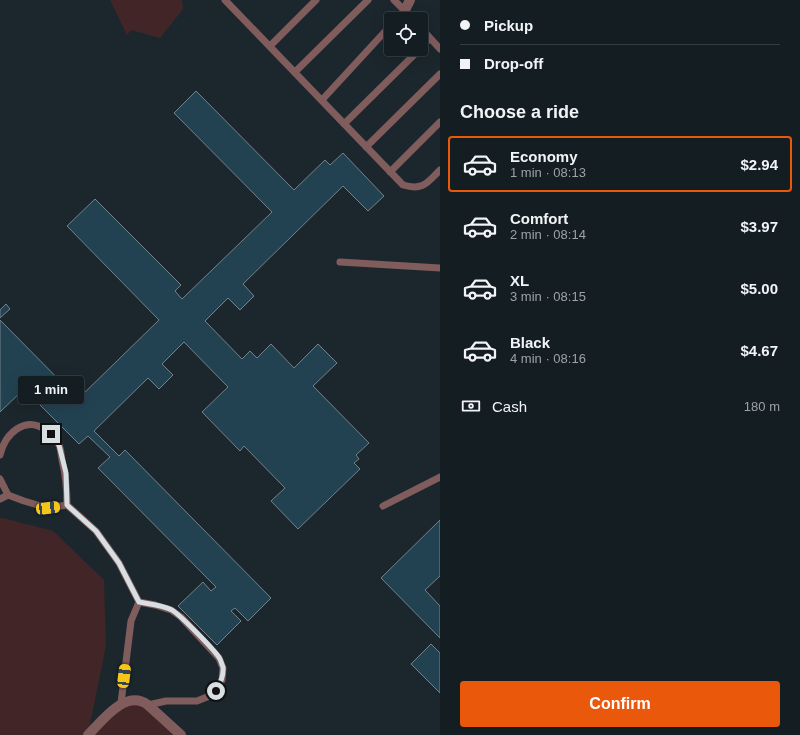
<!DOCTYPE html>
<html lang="en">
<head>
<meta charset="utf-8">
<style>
	body { margin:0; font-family:Arial,sans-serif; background:#212a2f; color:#f1f3f6; height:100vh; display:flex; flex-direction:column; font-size:15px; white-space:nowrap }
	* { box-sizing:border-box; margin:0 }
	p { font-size:13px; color:#9da2a5 }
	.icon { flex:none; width:22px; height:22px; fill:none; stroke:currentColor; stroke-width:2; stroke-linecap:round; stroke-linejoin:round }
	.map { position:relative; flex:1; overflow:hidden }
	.side { display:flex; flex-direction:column; background:#141d22; width:360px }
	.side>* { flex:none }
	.guide { display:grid; align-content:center; height:88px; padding:0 20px; background:#141d22 }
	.tools { position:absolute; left:384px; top:12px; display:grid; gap:8px }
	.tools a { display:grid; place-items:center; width:44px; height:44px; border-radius:4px; background:#141d22; box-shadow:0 4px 16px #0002,0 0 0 1px #333b40; font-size:20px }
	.end { position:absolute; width:18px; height:18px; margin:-9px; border:5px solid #d7dfe3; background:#111; box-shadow:0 0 0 2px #111 }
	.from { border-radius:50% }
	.bubble { position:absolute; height:28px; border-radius:4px; background:#141d22; box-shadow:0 4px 16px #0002,0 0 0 1px #333b40; font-size:13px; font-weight:600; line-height:28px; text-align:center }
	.car { position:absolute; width:12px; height:24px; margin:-12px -6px; border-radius:5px; box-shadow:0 0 3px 1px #0007; background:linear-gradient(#f5c518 24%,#345 0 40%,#f5c518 0 76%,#345 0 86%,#f5c518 0) }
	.guide b { display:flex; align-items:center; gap:14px; height:38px; font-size:15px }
	.guide b+b { border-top:1px solid #333b40 }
	.guide i { width:10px; height:10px; background:#f1f3f6 }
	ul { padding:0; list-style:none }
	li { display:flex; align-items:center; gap:12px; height:56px; margin:0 8px 6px; padding:0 12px; border:2px solid transparent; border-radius:4px }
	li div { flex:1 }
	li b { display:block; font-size:15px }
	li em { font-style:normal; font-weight:600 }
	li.active { border-color:#ea580c }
	li>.icon { width:36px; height:36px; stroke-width:1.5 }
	h2 { padding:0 20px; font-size:18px; line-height:48px }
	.pay { display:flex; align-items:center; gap:10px; height:44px; padding:0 20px; font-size:15px }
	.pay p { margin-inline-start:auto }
	.button { display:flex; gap:8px; margin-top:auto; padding:8px 20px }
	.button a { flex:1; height:46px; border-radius:4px; background:#ea580c; color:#fff; font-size:16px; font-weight:600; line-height:46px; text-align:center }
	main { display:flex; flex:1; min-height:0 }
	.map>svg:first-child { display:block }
</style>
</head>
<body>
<main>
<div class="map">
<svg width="440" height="735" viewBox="0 0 440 735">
	<rect width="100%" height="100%" fill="#1b272d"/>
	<path fill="#422627" d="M110,0h72l1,9 -23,29 -29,-8 -4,5z
		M0,518l7,1 46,12 51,49 2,66 -18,88 -1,1h-87z
		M135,700l46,35h-93z"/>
	<path fill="#224252" stroke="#748289" d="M196,91l98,99 31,-30 5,5 13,-12 41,43 -16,15 -25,-25 -100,98 11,12 -14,14 -12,-12 -23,23 37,38 8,-8 7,7 14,-14 23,24 24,-24 19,19 -24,23 56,57 -13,12 3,4 -5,4 6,6 -62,60 -27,-28 14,-13 -41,-42 -4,5 -38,-39 26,-25 -44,-45 -22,22 11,11 -14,14 -11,-11 -54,53 25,25 6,-6 146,148 -23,23 -13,-13 -4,3 10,10 -24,24 -39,-39 25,-24 8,9 5,-4 -118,-119 12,-11 -22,-21 -9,8 -55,-55 -24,23v-92l78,79 81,-79 -92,-94 28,-27 86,86 -6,6 7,8 90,-87 -98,-99z
		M6,304l4,5 -10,9v-8z
		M440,520v56l-15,14 15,16v32l-59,-60z
		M431,644l9,9v40l-29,-29z"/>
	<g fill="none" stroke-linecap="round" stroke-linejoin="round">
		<path stroke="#805c5d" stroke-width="7" d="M225,0l178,185c20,6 24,-2 37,-15
			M394,0l19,19
			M397,19l8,-9
			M421,28l19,21
			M270,46l46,-46
			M421,48l9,-10
			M295,72l73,-72
			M322,100l69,-75
			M344,124l76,-75
			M366,147l74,-73
			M390,172l50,-50
			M340,262l100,6
			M0,455c5,-21 25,-41 47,-24 4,3 9,8 12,14 2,4 2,10 3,15 4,16 5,28 5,45
			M0,479l8,16
			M0,499l8,-4 16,6 24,7 19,-3 29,26 23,32 20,39 -8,19 -10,82
			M383,506l57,-29
			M139,602l16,3 16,5 10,7 38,41 4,10 -1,12 -6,11 -9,6 -10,4h-31l-18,4"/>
		<path stroke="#805c5d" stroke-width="10" d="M405,10l5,-10
			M88,735c14,-14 38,-47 60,-30l33,30"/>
	</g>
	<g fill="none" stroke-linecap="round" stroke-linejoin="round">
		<path stroke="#d7dfe3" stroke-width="5" d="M51,434l8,11 7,28 1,32 29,26 23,32 20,39c11,2 23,3 33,8 8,5 43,40 48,49 1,2 2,6 3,8 1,9 -3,17 -7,24"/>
	</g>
</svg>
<div class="tools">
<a><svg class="icon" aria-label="locate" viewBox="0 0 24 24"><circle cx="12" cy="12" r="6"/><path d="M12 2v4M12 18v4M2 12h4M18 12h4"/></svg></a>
</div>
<i class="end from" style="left:216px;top:691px"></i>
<i class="end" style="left:51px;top:434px"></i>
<div class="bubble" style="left:18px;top:376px;width:66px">1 min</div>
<i class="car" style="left:48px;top:508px;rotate:83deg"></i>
<i class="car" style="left:124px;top:676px;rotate:7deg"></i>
</div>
<section class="side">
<div class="guide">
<b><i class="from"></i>Pickup</b>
<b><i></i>Drop-off</b>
</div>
<h2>Choose a ride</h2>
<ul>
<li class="active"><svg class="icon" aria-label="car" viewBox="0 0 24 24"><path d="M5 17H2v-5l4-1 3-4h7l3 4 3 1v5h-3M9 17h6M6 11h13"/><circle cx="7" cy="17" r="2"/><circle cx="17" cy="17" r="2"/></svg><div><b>Economy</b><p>1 min · 08:13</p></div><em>$2.94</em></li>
<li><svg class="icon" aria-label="car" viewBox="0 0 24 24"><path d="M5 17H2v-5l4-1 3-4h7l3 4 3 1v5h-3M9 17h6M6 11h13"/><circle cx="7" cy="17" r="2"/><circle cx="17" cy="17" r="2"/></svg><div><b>Comfort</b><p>2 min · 08:14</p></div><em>$3.97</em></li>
<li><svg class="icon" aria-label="car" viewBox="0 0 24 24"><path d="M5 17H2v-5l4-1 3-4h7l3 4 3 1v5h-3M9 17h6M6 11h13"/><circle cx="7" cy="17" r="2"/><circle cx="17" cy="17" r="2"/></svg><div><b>XL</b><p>3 min · 08:15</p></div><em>$5.00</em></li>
<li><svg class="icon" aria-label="car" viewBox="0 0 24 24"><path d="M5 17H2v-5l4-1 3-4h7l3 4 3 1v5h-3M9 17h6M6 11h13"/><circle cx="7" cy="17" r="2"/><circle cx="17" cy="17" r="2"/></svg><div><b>Black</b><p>4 min · 08:16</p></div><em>$4.67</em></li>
</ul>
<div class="pay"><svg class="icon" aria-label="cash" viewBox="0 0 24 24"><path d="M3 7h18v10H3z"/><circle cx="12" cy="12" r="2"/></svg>Cash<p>180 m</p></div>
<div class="button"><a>Confirm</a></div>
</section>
</main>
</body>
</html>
